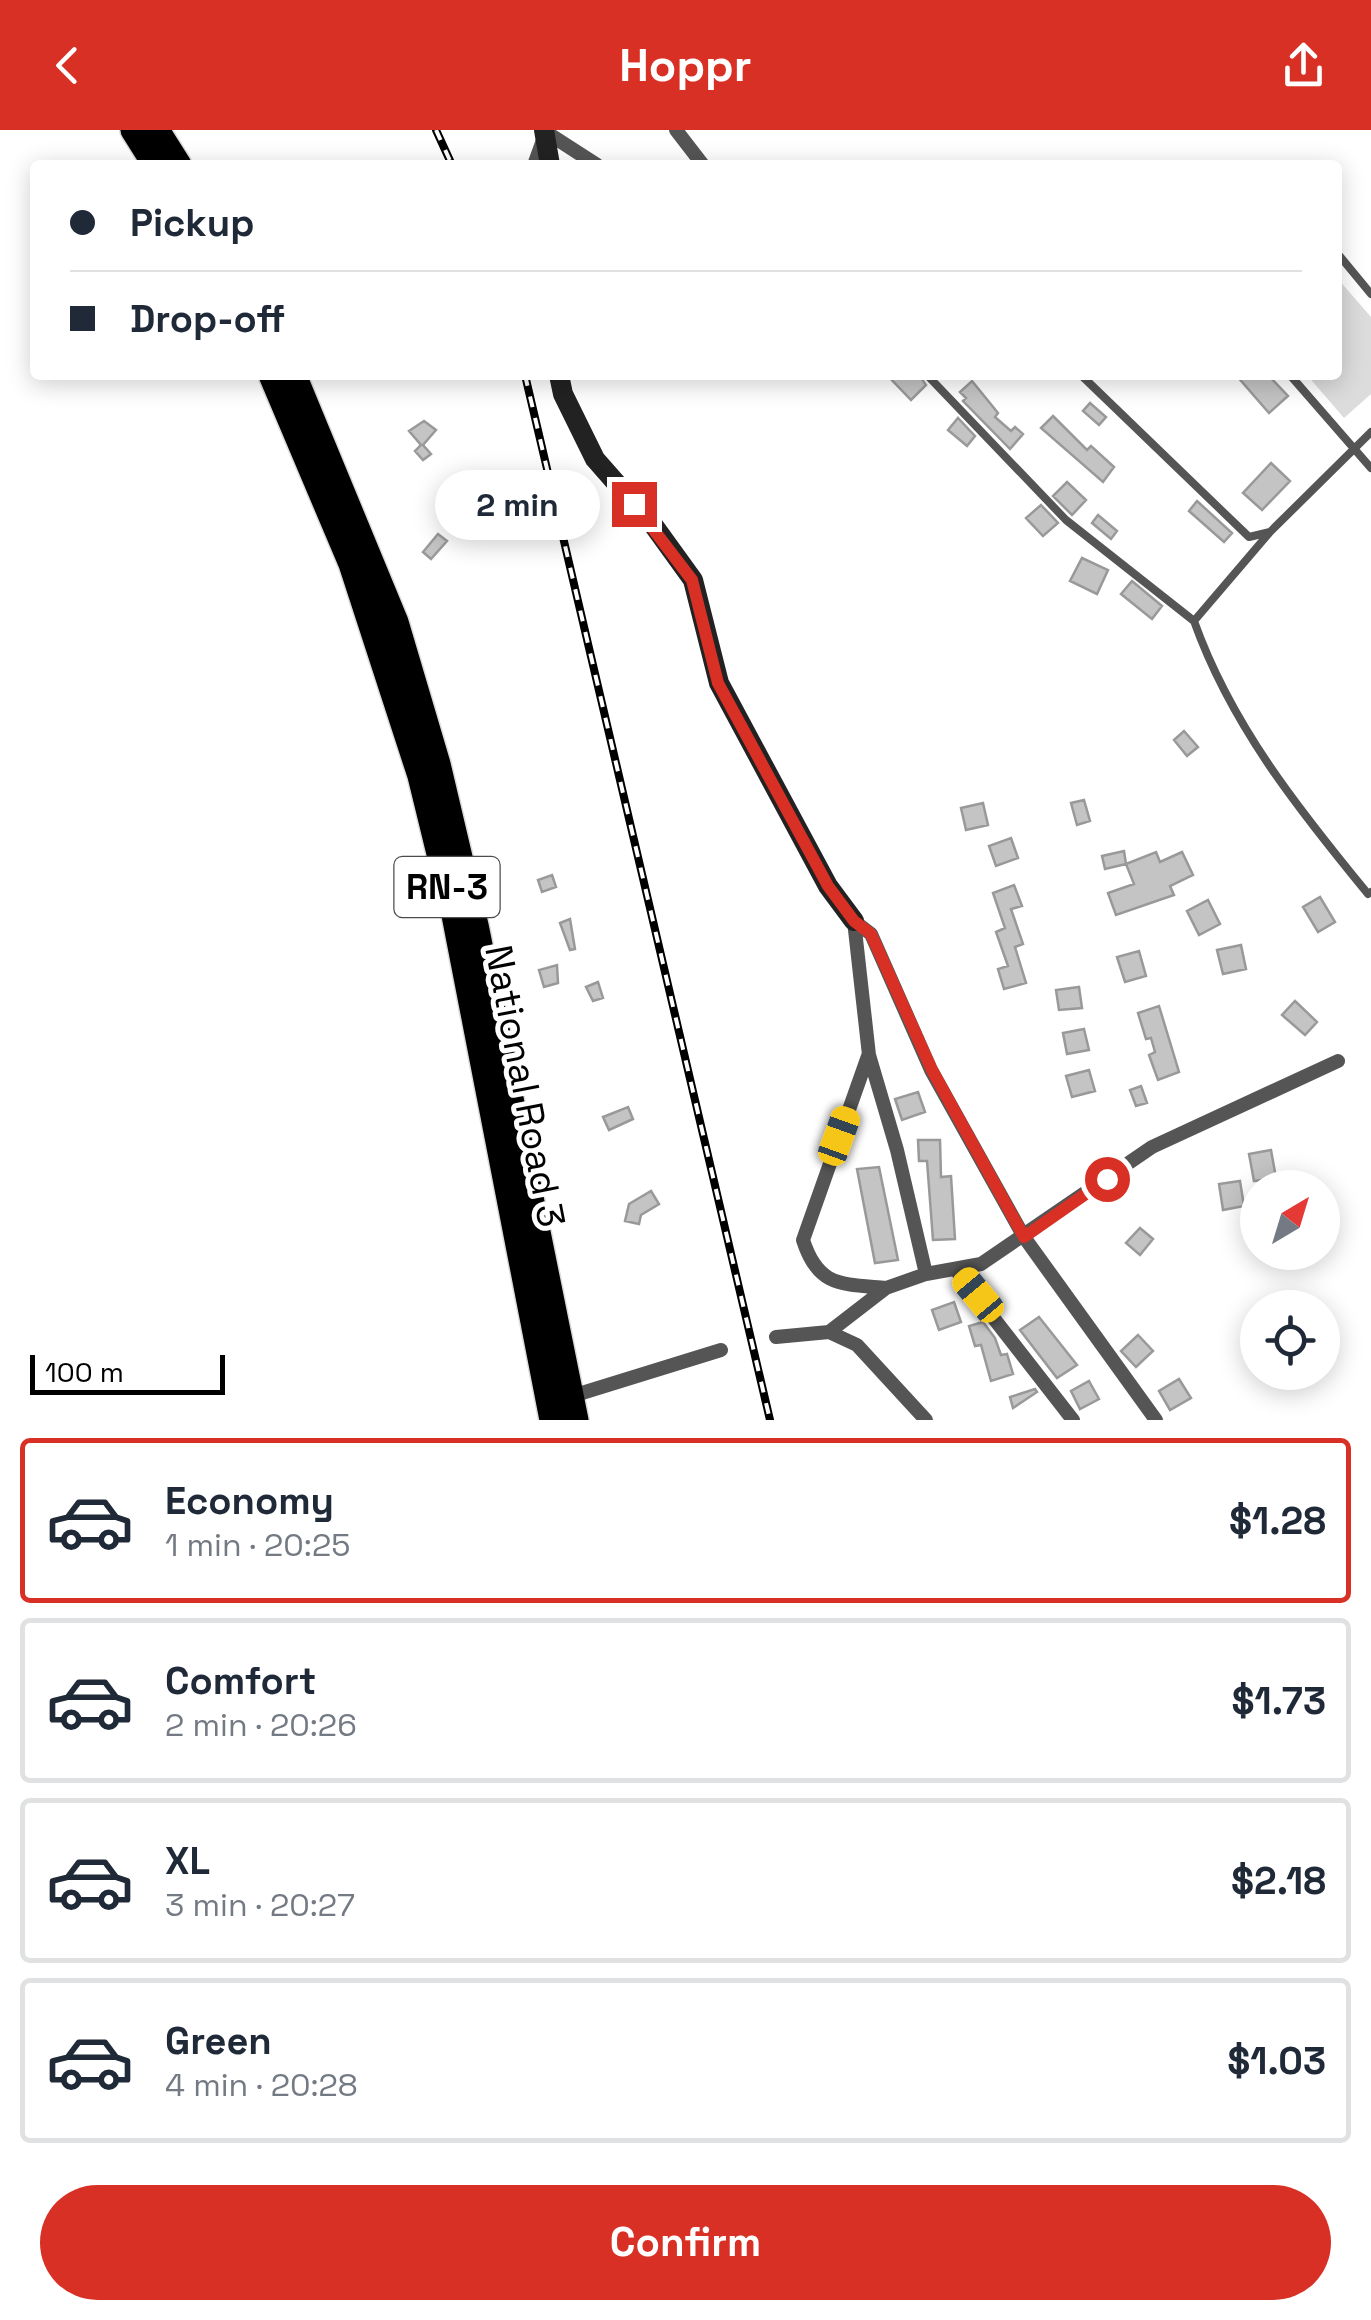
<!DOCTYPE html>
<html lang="en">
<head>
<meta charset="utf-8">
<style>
	body { margin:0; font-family:"Space Grotesk",sans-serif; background:#f2f2f3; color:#1f2937; height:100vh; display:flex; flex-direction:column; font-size:38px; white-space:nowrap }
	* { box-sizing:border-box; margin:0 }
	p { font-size:32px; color:#747a83 }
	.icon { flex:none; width:55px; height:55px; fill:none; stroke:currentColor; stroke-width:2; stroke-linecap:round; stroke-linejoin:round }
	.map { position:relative; height:1290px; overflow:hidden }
	.sheet { display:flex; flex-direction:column; background:#fff; flex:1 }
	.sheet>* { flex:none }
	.banner { position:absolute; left:30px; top:30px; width:1312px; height:220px; border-radius:10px; box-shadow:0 5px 25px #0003; display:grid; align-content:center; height:220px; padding:0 40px; background:#fff }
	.needle { width:65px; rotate:38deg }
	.fabs { position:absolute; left:1240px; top:1040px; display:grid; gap:20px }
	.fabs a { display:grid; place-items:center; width:100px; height:100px; border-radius:50%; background:#fff; box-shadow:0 5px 25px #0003; font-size:50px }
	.scale { position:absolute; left:30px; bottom:25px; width:195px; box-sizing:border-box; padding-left:10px; border:5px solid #000; border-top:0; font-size:28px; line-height:35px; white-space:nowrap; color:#000; -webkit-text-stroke:8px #fff; paint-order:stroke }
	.end { position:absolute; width:45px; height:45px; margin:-22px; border:12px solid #d93025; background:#fff; box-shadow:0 0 0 5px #fff }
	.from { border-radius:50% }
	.bubble { position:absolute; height:70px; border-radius:35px; background:#fff; box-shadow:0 5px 25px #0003; font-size:32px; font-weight:800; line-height:70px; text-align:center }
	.car { position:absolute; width:30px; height:60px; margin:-30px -15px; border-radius:12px; box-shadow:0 0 8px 2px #0007; background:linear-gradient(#f5c518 24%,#345 0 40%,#f5c518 0 76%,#345 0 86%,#f5c518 0) }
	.banner b { display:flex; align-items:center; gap:35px; height:95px; font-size:38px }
	.banner b+b { border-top:2px solid #e0e1e3 }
	.banner i { width:25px; height:25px; background:#1f2937 }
	ul { padding:18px 0 0; list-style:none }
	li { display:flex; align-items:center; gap:30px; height:165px; margin:0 20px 15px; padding:0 20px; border:5px solid #e0e1e3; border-radius:10px }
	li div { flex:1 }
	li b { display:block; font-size:38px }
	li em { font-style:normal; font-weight:800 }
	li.active { border-color:#d93025 }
	li>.icon { width:90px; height:90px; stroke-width:1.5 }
	.primary-button { display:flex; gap:20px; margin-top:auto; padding:20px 40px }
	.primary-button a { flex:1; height:115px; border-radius:60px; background:#d93025; color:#fff; font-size:40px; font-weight:800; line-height:115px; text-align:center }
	header { display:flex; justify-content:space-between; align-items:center; height:130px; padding:0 40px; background:#d93025; color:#fff; font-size:45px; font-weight:800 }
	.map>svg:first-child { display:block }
</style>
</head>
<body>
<header><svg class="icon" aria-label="back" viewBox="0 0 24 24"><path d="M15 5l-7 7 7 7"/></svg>Hoppr<svg class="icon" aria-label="share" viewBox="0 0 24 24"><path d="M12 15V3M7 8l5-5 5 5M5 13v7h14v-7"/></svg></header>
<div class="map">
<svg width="1371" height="1290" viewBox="0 0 1371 1290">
	<rect width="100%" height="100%" fill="#fff"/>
	<path fill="#dcdcdc" d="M1338,149l33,38v77l-27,24 -37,-43h31z"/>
	<path fill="#c4c4c4" stroke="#999" stroke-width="2.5" d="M887,245h32l7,10 -15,15z
		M1236,245h32l20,21 -19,17z
		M972,251l26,32 -3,4 16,14 4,-4 8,7 -13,15 -47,-48 3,-3 -6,-6z
		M1090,273l16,14 -7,8 -16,-14z
		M1053,286l34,34 4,-4 23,21 -11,15 -62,-54z
		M958,288l17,18 -8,10 -19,-16z
		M424,291l12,9 -13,15 8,9 -8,6 -8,-9 6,-6 -12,-14z
		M1271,333l19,18 -28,29 -19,-17z
		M1067,352l19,18 -14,15 -19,-19z
		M1197,371l35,32 -8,9 -35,-31z
		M1041,375l17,18 -15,13 -17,-18z
		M1098,385l19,16 -6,8 -19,-16z
		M438,404l9,7 -16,18 -8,-7z
		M1082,428l26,12 -11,24 -27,-13z
		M1132,451l30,25 -10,13 -31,-25z
		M1184,601l14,16 -11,9 -13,-16z
		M1084,670l6,21 -13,4 -6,-22z
		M983,673l5,22 -22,5 -5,-22z
		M1011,708l7,20 -22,8 -7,-20z
		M1124,721l2,13 -21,5 -3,-13z
		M1156,722l4,10 22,-10 11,23 -23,11 4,9 -58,20 -8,-22 26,-9 -8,-20z
		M552,745l4,12 -14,5 -4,-12z
		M1014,755l8,21 -11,3 12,35 -8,3 11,36 -22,6 -6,-20 10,-3 -12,-34 9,-4 -12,-35z
		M1320,767l15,25 -17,10 -15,-25z
		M1208,770l12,24 -21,11 -12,-24z
		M570,789l5,30 -5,1 -10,-27z
		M1241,815l5,24 -23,5 -6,-24z
		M1139,821l7,25 -21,6 -8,-25z
		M557,835l1,18 -14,4 -5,-17z
		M598,852l5,16 -10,3 -7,-14z
		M1079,857l3,21 -23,2 -3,-20z
		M1295,871l22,21 -12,13 -23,-20z
		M1159,876l20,66 -21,8 -9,-25 6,-3 -4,-14 -5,1 -8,-26z
		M1084,899l5,21 -22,4 -4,-21z
		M1089,940l6,21 -23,6 -6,-21z
		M1141,956l6,17 -11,3 -6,-16z
		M918,962l7,20 -23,8 -7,-21z
		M628,977l5,12 -24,11 -6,-13z
		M918,1010h22l1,37 10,-1 4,63 -22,1 -6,-79h-8z
		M1271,1020l5,28 -22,3 -5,-27z
		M879,1037l19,93 -23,3 -18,-94z
		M1240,1051l4,25 -21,4 -4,-26z
		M651,1061l8,13 -18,11 -2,9 -14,-3 4,-17z
		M1140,1098l13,11 -13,16 -14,-12z
		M954,1172l7,20 -22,8 -7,-20z
		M1039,1187l38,48 -20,13 -37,-48z
		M983,1192l12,16 6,17 6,-1 6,20 -22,7 -10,-36 -6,1 -6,-20z
		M1138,1205l15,16 -17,16 -15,-16z
		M1179,1249l12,19 -21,12 -11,-19z
		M1089,1251l10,18 -19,10 -9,-18z
		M1035,1259l2,3 -24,16 -3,-11z"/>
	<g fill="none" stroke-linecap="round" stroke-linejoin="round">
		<g stroke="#dbdbdb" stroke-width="28">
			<path id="highway" d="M133,0l22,35
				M157,0l22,35
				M271,245l80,189 69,212 34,139 98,505
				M294,245l102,247 42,142 38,161 100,495"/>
		</g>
		<path stroke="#555" stroke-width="8" d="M1338,124l33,40
			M927,245l139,145 128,101
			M1081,245l168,162 21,-5 101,-100
			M1290,245l81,93
			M1270,402l-76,89c37,104 105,189 174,273l3,-2"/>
		<path stroke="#555" stroke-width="14" d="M676,0l27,35
			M546,2l51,33
			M534,35l9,-25
			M854,791l17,13 60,136 93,167 132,183
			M854,791l15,134 28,95 29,124
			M868,926l-65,184c15,47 38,44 83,48
			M956,1140l117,150
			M829,1202l28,13 69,75
			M776,1207l53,-5 57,-44 40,-14 55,-10 171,-117 186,-86
			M569,1267l152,-47"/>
		<path stroke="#222" stroke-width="20" d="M544,0l6,35
			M559,245l4,19 32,65 59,67 39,54 26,103 109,203 26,35"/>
		<use href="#highway" stroke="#000" stroke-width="25"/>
		<g stroke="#000" stroke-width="8">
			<path id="rail" d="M436,0l16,35
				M525,245l245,1045"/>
		</g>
		<use href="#rail" stroke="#fff" stroke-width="4" stroke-dasharray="11" stroke-linecap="butt"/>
	</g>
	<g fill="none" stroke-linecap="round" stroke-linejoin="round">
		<path stroke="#d93025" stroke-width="12" d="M634,374l58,76 26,103 110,203 26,35 17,13 61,136 92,167 83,-58"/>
	</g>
	<g text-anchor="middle" stroke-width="10" stroke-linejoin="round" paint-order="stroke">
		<rect fill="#fff" stroke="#4c4c4c" stroke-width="2.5" x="394.5" y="727" width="105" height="60" rx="8"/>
		<g font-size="35" font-weight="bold" fill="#000">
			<text x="447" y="769">RN-3</text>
		</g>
		<g font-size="38" fill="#000" stroke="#fff">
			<text transform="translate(525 956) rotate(79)" y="13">National Road 3</text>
		</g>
	</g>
</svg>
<div class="fabs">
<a><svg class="needle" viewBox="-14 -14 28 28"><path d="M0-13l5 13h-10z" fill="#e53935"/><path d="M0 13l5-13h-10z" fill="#747a83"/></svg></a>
<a><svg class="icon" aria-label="locate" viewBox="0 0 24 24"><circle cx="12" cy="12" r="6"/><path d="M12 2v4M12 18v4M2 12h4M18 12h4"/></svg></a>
</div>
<div class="scale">100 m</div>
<i class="end from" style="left:1107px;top:1049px"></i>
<i class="end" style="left:634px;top:374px"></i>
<div class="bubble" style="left:435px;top:340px;width:165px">2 min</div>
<i class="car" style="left:839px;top:1006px;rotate:20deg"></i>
<i class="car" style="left:978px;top:1165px;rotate:320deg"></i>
<div class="banner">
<b><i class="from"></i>Pickup</b>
<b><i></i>Drop-off</b>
</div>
</div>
<section class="sheet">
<ul>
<li class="active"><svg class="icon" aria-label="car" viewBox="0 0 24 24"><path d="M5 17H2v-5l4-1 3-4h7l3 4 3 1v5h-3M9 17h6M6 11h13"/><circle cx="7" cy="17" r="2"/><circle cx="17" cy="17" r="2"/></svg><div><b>Economy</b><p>1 min · 20:25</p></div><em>$1.28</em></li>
<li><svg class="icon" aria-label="car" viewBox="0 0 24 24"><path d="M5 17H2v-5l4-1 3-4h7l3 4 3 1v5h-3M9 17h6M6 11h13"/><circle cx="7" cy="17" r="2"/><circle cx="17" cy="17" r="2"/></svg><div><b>Comfort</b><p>2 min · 20:26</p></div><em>$1.73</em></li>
<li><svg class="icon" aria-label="car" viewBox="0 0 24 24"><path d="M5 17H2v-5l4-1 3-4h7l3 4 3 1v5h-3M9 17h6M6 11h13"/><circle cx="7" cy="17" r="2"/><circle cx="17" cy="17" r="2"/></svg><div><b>XL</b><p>3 min · 20:27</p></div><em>$2.18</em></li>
<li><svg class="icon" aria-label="car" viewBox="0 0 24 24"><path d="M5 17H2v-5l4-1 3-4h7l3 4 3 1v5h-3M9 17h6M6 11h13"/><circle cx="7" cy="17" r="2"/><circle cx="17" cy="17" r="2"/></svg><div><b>Green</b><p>4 min · 20:28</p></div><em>$1.03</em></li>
</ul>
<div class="primary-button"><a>Confirm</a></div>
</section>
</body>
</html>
